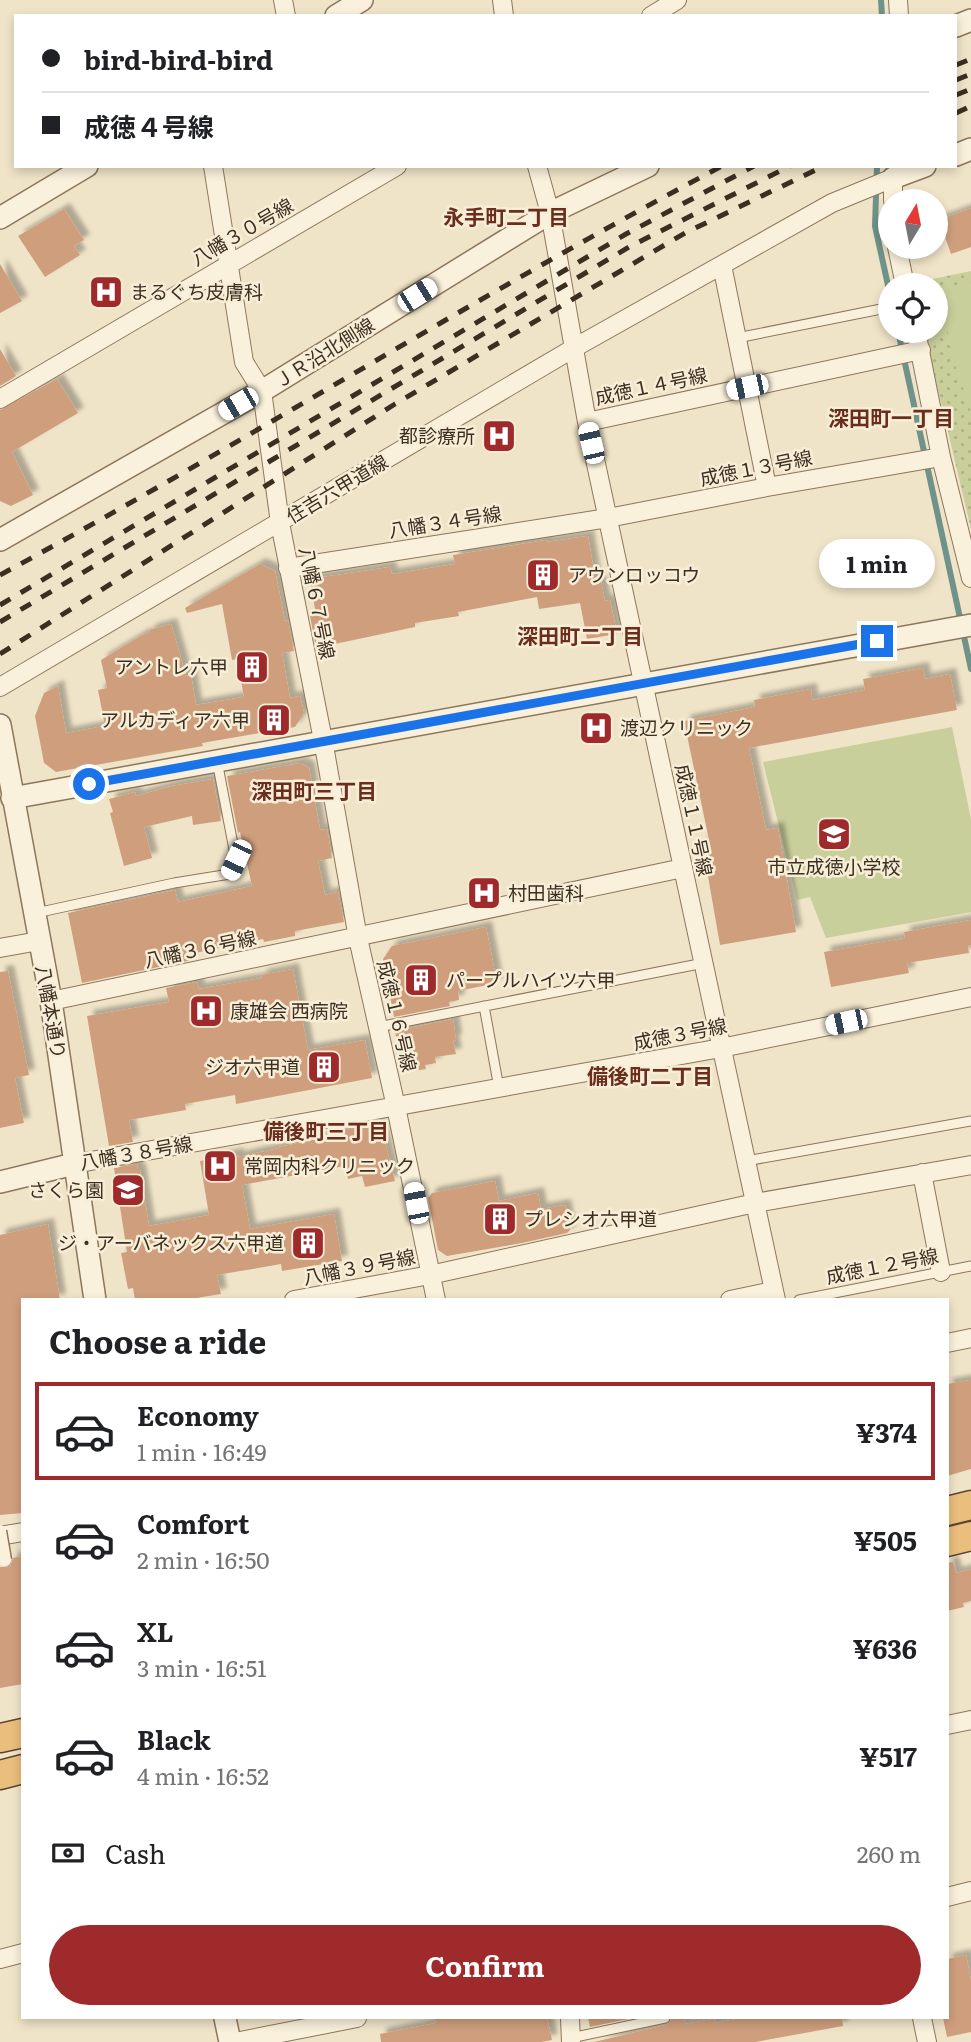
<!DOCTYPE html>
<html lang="en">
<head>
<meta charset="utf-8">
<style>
	body { margin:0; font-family:Literata,"Noto Sans JP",serif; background:#f6f6f6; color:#202124; height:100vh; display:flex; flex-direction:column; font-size:26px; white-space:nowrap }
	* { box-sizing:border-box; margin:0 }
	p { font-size:23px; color:#757577 }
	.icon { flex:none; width:38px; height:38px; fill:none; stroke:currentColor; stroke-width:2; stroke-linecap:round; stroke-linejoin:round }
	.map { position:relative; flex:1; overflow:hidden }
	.panel { position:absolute; left:21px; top:1298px; width:928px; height:721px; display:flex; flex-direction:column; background:#fff; border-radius:0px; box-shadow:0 4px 10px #0003 }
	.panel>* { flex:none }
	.guide { position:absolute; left:14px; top:14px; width:943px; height:154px; border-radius:0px; box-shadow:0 4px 10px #0003; display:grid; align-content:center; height:154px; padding:0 28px; background:#fff }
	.needle { width:46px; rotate:10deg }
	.controls { position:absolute; left:878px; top:189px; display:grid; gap:14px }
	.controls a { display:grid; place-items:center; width:70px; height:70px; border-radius:50%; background:#fff; box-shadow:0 4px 10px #0003; font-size:35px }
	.end { position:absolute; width:32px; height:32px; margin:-16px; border:9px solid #1a73e8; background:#fff; box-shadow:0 0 0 4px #fff }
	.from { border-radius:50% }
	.bubble { position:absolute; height:49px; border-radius:24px; background:#fff; box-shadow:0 4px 10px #0003; font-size:23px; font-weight:700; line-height:49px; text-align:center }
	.car { position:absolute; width:21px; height:42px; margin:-21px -10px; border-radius:9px; box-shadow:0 0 5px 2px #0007; background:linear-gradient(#fff 24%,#345 0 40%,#fff 0 76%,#345 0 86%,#fff 0) }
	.guide b { display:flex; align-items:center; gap:24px; height:66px; font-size:26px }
	.guide b+b { border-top:2px solid #e0e0e0 }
	.guide i { width:18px; height:18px; background:#202124 }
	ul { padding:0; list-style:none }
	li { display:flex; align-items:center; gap:21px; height:98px; margin:0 14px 10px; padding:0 14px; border:4px solid transparent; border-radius:0px }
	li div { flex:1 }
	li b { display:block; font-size:26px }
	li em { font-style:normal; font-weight:700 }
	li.selected { border-color:#9e2a2b }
	li>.icon { width:63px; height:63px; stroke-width:1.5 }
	h2 { padding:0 28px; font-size:32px; line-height:84px }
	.pay { display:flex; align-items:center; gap:18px; height:77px; padding:0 28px; font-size:26px }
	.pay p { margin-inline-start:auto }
	.action { display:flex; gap:14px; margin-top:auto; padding:14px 28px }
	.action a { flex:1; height:80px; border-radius:42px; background:#9e2a2b; color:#fff; font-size:28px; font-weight:700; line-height:80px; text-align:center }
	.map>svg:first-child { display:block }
</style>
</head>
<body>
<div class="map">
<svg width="971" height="2042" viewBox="0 0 971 2042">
	<defs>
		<pattern id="park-dots" width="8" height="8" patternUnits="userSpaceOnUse" patternTransform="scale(1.75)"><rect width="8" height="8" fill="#c9cf9b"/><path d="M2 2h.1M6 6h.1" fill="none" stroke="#aeb285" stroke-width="1.8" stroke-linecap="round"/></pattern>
		<filter id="shadow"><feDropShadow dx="6" dy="-6" stdDeviation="2" flood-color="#0004"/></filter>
	</defs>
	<rect width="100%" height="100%" fill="#f0e4c8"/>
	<path fill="url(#park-dots)" d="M971,271v258l-47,-198h12v-46h-22l-1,-2z"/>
	<path fill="#c9cf9b" d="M971,282v130l-20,-59 -10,-65z
		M952,727l19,92v93l-145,26 -16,-41 -13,3 -34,-138z"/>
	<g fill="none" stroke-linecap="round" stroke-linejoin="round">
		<path stroke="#6f938a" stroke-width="6" d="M881,0l1,16
			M877,166l-2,60 16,73
			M898,331l73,338"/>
	</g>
	<path fill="#cf9f7d" filter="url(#shadow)" d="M971,208v39l-20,7 -12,-34z
		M64,209l20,31 -10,6 6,9 -35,22 -27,-41z
		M0,264l22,37 -22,12z
		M0,349l16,27 -16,10z
		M57,379l21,34 -66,39 21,43 -22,11 -11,-5v-91z
		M588,536l8,47 5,-1 4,19 5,-1 7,34 -30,5 -7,-36 -41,6 -2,-12 -79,15 1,4 -44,7v4l-99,21 -6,-32 6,-1 -6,-36 80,-12 2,7 63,-10 -2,-9 93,-15 1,2z
		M260,564l15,7 10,50 3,-1 6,31 -12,2 8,45 10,-2 4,17 -9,14 -93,16 1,3 -147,26 -12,-9 -9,-47 9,-23 14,-7 8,47 39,-7 -7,-36 9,-2 -6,-28 41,-25 8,-2 -1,-3 22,-6 15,52 5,-1 5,30 48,-8 -7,-38 -5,1 -10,-56 -35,9 -2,-5z
		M923,668l2,11 25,-5 7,36 -208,38 17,82 12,-2 18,104 -76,13 -18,-103 7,-2 -25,-119 71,-14 -1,-7 57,-11 1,11 53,-10 -2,-11z
		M301,763l8,5 11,62 7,-1 5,29 -14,3 7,34 13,-3 6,30 -49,9v5l-31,6 -1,-3 -73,15 2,6 -110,23 -14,-70 107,-23 3,12 74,-16 -12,-54 -2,1 -11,-57z
		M213,779l8,42 -28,4 -1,-9 -48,11 8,31 -28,8 -14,-53 3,-1 -4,-13 26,-7 1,4 36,-10z
		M971,920v25l-3,1 1,7 -62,10 2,10 -78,14 -7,-35 81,-14 -1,-6z
		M486,927l11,56 -39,8 1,9 -10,2 1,4 -56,11 -11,-58 9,-13z
		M293,969l15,81 57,-10 7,38 -136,26 -1,-9 -50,9 1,6 -57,10 4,22 -24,4 -22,-130 82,-14 -3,-14 31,-6 2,7 63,-11 -1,-3z
		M8,971l21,104 -14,3 9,45 -24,5v-156z
		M453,1019l3,21 -3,1 3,13 -21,3 1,6 -11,2 1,4 -24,4 -7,-42z
		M375,1123l6,4 14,54 -30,6 -3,-11 -14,3 -3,-13 -103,19 8,44 84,-15 8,47 -60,10 -1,-7 -64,11 4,19 -37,6h-49l-2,-12 -5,1 -7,-36 6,-1 -13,-84 23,-4 1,6h2l9,56 60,-11 -9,-54 37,-7 1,3 42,-9 -1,-1 60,-12 -1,-4z
		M495,1181l4,20 39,-8 3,16 24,-4 5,25 -3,3 -45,10 -75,13 -9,-6 -10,-52 4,-5z
		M48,1224l12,76h-37v213l-23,2v-280z
		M971,1380v89l-24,7v-92z
		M23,1556v128l-23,4v-121h10l3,-9z
		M953,1562l3,11 15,-4v32l-8,2 1,4 -17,4v-48z
		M966,1955l5,26v51l-24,5 -4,-19h4v-59z
		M435,2018h112l5,22 -11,2h-160l-1,-8 56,-11z
		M588,2018h45l-43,9z
		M672,2018h12l1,6 29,-5 1,4 28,-5h99l1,8 -88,16h-161l72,-17z"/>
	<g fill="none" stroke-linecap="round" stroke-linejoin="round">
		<g stroke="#8d765c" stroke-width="11">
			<path id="service" d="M737,338l154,-31
				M36,913l138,-30 56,-9 6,-14 -19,-99
				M484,1006l15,82
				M378,1027l326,-64
				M746,1161l225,-40
				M799,1300l172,-34
				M571,2038l94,-20"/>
		</g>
		<g stroke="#8d765c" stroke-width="20">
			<path id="minor" d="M283,0l3,16
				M502,0l2,16
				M898,0l1,16
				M651,16l26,-16
				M213,166l31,196 18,29 18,132 43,217 35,198 38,169 40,193
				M537,166l13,47 37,209 189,878
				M897,247l8,38
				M722,265l45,222
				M916,331l25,126
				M0,399l397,-233
				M587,422l334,-72
				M288,568l320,-50 159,-31 174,-30 30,121
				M0,687l574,-339 258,-145 61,-25v23
				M0,948l39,-7
				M51,1001l632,-133
				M74,1164l647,-116 250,-51
				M922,1173l19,99
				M294,1300l136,-25 325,-72 216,-38
				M730,1300l44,-9
				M947,1343l24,-5
				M0,1536l23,-4
				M947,1725l24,-5
				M947,1897l24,-6
				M0,1959l23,-6
				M570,2018l1,24
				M922,2018l5,24
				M235,2042l122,-24"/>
		</g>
		<g stroke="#8d765c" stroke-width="24">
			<path id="tertiary" d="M336,16l26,-16
				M956,26l15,-6
				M956,155l15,-6
				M893,178l32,-12
				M0,218l87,-52
				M0,540l262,-149 288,-178 98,-47
				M0,725l51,276 44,299
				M12,798l959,-173
				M0,1182l74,-18
				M225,2018l5,24"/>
		</g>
		<g stroke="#5b4430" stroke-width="31">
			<path id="trunk" d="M947,1511l24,-6
				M947,1542l24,-6
				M0,1738l23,-5
				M0,1775l23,-6"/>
		</g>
		<use href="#service" stroke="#faf1dc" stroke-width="9"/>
		<use href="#minor" stroke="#faf1dc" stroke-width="18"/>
		<use href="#tertiary" stroke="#faf1dc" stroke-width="21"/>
		<use href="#trunk" stroke="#eabe7c" stroke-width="28"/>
		<path stroke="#3d2e20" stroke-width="5" stroke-dasharray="12 12" stroke-linecap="butt" d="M956,65l15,-6
			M956,80l15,-6
			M956,95l15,-6
			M956,113l15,-7
			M0,575c243,-131 477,-280 722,-409
			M0,605l626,-371 128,-68
			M0,622l629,-375 161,-81
			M0,654l395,-250 290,-171 139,-67"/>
		<g stroke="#8d765c" stroke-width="15" stroke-linecap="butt">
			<path id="pedestrian-bridge" d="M0,1531l5,29"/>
		</g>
		<use href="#pedestrian-bridge" stroke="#faf1dc" stroke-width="12"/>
	</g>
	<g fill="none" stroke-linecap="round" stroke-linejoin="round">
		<path stroke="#1a73e8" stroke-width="9" d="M89,784l788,-143"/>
	</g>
	<defs>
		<g id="hospital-square" transform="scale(1.75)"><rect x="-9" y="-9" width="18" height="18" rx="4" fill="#9e2a2b" stroke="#f7eed8"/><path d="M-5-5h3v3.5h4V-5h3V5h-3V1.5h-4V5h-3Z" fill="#fff"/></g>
		<g id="building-square" transform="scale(1.75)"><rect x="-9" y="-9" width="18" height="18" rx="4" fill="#9e2a2b" stroke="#f7eed8"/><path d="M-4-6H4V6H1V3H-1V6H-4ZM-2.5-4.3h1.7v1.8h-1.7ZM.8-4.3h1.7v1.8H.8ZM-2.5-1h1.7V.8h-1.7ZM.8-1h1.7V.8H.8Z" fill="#fff"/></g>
		<g id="school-square" transform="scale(1.75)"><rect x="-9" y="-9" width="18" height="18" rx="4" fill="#9e2a2b" stroke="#f7eed8"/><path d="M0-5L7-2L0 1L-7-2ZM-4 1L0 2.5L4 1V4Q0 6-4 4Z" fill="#fff"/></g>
	</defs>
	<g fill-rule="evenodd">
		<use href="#hospital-square" x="106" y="292"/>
		<use href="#hospital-square" x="499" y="436"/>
		<use href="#building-square" x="543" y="575"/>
		<use href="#building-square" x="252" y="667"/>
		<use href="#building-square" x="274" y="720"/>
		<use href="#hospital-square" x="596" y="728"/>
		<use href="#school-square" x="834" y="834"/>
		<use href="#hospital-square" x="484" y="893"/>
		<use href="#building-square" x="421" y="980"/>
		<use href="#hospital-square" x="206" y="1011"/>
		<use href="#building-square" x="324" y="1067"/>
		<use href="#hospital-square" x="220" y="1166"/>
		<use href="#school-square" x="128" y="1190"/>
		<use href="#building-square" x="500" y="1219"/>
		<use href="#building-square" x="308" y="1243"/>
	</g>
	<g text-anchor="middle" stroke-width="5" stroke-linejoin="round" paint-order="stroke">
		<g font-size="19" fill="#3d2e20" stroke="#f7eed8">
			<text transform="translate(242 232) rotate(-30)" y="7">八幡３０号線</text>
			<text transform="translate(324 353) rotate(-32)" y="7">ＪＲ沿北側線</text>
			<text transform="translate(651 386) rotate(-12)" y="7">成徳１４号線</text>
			<text transform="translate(756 468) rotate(-11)" y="7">成徳１３号線</text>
			<text transform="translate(337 489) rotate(-31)" y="7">住吉六甲道線</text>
			<text transform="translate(445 522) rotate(-9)" y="7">八幡３４号線</text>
			<text transform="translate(317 603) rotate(79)" y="7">八幡６７号線</text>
			<text transform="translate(694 820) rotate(78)" y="7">成徳１１号線</text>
			<text transform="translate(200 949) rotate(-12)" y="7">八幡３６号線</text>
			<text transform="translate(51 1012) rotate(80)" y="7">八幡本通り</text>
			<text transform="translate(397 1016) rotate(77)" y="7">成徳１６号線</text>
			<text transform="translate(680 1034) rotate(-11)" y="7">成徳３号線</text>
			<text transform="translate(136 1153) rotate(-10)" y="7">八幡３８号線</text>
			<text transform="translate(882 1266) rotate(-11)" y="7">成徳１２号線</text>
			<text transform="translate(359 1267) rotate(-11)" y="7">八幡３９号線</text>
		</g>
		<g font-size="19" fill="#3d2e20" stroke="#f7eed8" text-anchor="start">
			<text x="130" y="299">まるぐち皮膚科</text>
			<text x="475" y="443" text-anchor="end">都診療所</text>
			<text x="568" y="582">アウンロッコウ</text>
			<text x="228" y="674" text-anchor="end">アントレ六甲</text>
			<text x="250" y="727" text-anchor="end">アルカディア六甲</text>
			<text x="620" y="735">渡辺クリニック</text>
			<text x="834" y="874" text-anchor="middle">市立成徳小学校</text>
			<text x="508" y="900">村田歯科</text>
			<text x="446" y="987">パープルハイツ六甲</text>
			<text x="230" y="1018">康雄会 西病院</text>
			<text x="300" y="1074" text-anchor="end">ジオ六甲道</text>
			<text x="244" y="1173">常岡内科クリニック</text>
			<text x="104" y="1197" text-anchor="end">さくら園</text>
			<text x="524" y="1226">プレシオ六甲道</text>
			<text x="284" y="1250" text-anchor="end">ジ・アーバネックス六甲道</text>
		</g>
		<g font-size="21" font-weight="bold" fill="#6b2e1e" stroke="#f7eed8">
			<text x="506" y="225">永手町二丁目</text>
			<text x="891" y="426">深田町一丁目</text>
			<text x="580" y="644">深田町二丁目</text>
			<text x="314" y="799">深田町三丁目</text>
			<text x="650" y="1084">備後町二丁目</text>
			<text x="326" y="1139">備後町三丁目</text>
		</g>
	</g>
</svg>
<div class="controls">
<a><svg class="needle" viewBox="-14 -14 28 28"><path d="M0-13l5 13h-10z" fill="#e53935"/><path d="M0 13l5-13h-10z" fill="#757577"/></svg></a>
<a><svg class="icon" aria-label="locate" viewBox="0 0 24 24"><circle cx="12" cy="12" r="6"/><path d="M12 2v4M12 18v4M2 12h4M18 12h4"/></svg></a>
</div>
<i class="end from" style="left:89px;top:784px"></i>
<i class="end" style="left:877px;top:641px"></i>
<div class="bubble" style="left:819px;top:539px;width:116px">1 min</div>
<i class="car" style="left:417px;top:295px;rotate:58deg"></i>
<i class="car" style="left:747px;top:387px;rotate:258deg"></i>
<i class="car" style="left:238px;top:404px;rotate:240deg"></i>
<i class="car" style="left:591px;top:443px;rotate:347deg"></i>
<i class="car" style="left:236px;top:860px;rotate:205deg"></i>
<i class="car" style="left:846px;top:1022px;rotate:258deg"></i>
<i class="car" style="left:416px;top:1203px;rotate:349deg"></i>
<div class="guide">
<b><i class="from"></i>bird-bird-bird</b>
<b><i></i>成徳４号線</b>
</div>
<section class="panel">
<h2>Choose a ride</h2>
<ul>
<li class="selected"><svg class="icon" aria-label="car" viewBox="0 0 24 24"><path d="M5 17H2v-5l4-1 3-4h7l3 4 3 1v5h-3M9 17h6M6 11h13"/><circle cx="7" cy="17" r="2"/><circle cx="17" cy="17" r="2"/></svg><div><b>Economy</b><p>1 min · 16:49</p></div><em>¥374</em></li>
<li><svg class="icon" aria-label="car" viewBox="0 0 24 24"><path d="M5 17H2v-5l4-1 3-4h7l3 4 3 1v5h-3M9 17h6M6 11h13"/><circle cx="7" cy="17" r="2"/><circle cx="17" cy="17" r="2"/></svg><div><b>Comfort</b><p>2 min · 16:50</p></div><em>¥505</em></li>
<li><svg class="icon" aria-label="car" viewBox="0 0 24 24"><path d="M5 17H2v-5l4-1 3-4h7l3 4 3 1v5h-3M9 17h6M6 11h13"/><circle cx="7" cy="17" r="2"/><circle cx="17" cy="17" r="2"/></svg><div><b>XL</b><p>3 min · 16:51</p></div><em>¥636</em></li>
<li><svg class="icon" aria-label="car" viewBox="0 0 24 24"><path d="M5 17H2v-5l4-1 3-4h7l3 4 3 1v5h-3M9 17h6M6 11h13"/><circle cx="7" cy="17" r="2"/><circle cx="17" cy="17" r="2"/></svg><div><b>Black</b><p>4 min · 16:52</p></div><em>¥517</em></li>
</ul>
<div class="pay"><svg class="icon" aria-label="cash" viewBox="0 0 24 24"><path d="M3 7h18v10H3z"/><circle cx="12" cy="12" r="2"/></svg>Cash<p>260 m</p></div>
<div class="action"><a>Confirm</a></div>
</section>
</div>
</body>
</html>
